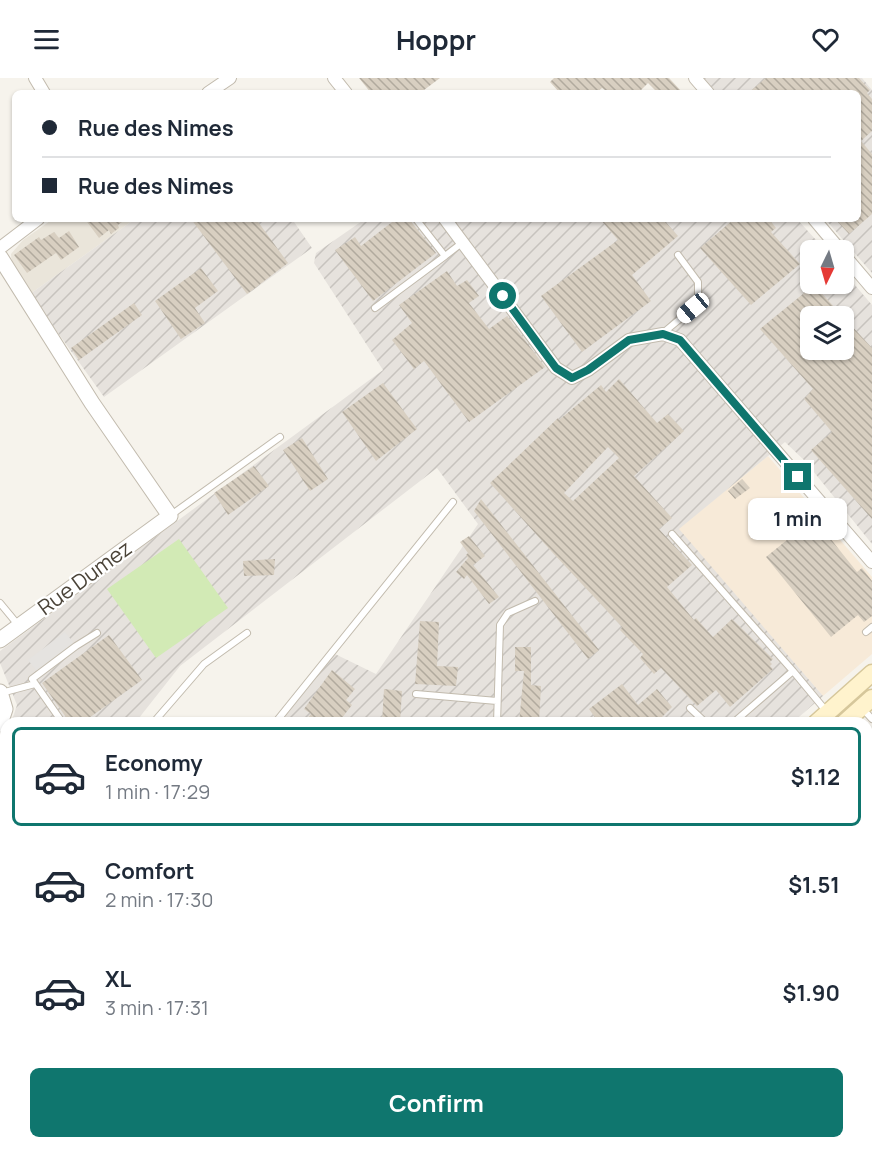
<!DOCTYPE html>
<html lang="en">
<head>
<meta charset="utf-8">
<style>
	body { margin:0; font-family:Manrope,sans-serif; background:#f6f6f7; color:#1f2937; height:100vh; display:flex; flex-direction:column; font-size:22px; white-space:nowrap }
	* { box-sizing:border-box; margin:0 }
	p { font-size:20px; color:#747a83 }
	.icon { flex:none; width:33px; height:33px; fill:none; stroke:currentColor; stroke-width:2; stroke-linecap:round; stroke-linejoin:round }
	.map { position:relative; flex:1; overflow:hidden }
	.drawer { position:absolute; left:0px; top:639px; width:873px; height:432px; display:flex; flex-direction:column; background:#fff; border-radius:18px 18px 0 0; box-shadow:0 2px 4px #0004 }
	.drawer>* { flex:none }
	.top-card { position:absolute; left:12px; top:12px; width:849px; height:132px; border-radius:9px; box-shadow:0 2px 4px #0004; display:grid; align-content:center; height:132px; padding:0 30px; background:#fff }
	.needle { width:39px; rotate:185deg }
	.fabs { position:absolute; left:800px; top:162px; display:grid; gap:12px }
	.fabs a { display:grid; place-items:center; width:54px; height:54px; border-radius:9px; background:#fff; box-shadow:0 2px 4px #0004; font-size:30px }
	.end { position:absolute; width:27px; height:27px; margin:-14px; border:8px solid #0f766e; background:#fff; box-shadow:0 0 0 3px #fff }
	.from { border-radius:50% }
	.bubble { position:absolute; height:42px; border-radius:9px; background:#fff; box-shadow:0 2px 4px #0004; font-size:20px; font-weight:700; line-height:42px; text-align:center }
	.car { position:absolute; width:18px; height:36px; margin:-18px -9px; border-radius:8px; box-shadow:0 0 4px 2px #0007; background:linear-gradient(#fff 24%,#345 0 40%,#fff 0 76%,#345 0 86%,#fff 0) }
	.top-card b { display:flex; align-items:center; gap:21px; height:57px; font-size:22px }
	.top-card b+b { border-top:2px solid #e0e1e3 }
	.top-card i { width:15px; height:15px; background:#1f2937 }
	ul { padding:10px 0 0; list-style:none }
	li { display:flex; align-items:center; gap:18px; height:99px; margin:0 12px 9px; padding:0 18px; border:3px solid transparent; border-radius:9px }
	li div { flex:1 }
	li b { display:block; font-size:22px }
	li em { font-style:normal; font-weight:700 }
	li.selected { border-color:#0f766e }
	li>.icon { width:54px; height:54px; stroke-width:1.5 }
	.button { display:flex; gap:12px; margin-top:auto; padding:12px 30px }
	.button a { flex:1; height:69px; border-radius:9px; background:#0f766e; color:#fff; font-size:24px; font-weight:700; line-height:69px; text-align:center }
	header { display:flex; justify-content:space-between; align-items:center; height:78px; padding:0 30px; background:#fff; font-size:27px; font-weight:700 }
	.map>svg:first-child { display:block }
</style>
</head>
<body>
<header><svg class="icon" aria-label="menu" viewBox="0 0 24 24"><path d="M4 6h16M4 12h16M4 18h16"/></svg>Hoppr<svg class="icon" aria-label="heart" viewBox="0 0 24 24"><path d="M12 20l-8-8c-3-5 5-10 8-4 3-6 11-1 8 4z"/></svg></header>
<div class="map">
<svg width="872" height="1071" viewBox="0 0 872 1071">
	<defs>
		<pattern id="industrial-furrows" width="10" height="10" patternUnits="userSpaceOnUse" patternTransform="scale(1.5)"><rect width="10" height="10" fill="#e6e2dd"/><path d="M-1 1l2-2M0 10L10 0M9 11l2-2" fill="none" stroke="#c7c3be"/></pattern>
		<pattern id="building-back-hatch" width="6" height="6" patternUnits="userSpaceOnUse" patternTransform="scale(1.5)"><rect width="6" height="6" fill="#d8cfc1"/><path d="M-1 5l2 2M0 0l6 6M5-1l2 2" fill="none" stroke="#b1aa9e"/></pattern>
	</defs>
	<rect width="100%" height="100%" fill="#f6f3ec"/>
	<path fill="#eae5da" d="M53,141h82l-105,75 -18,-29 -1,-11 12,-14z"/>
	<path fill="#f7ead8" d="M768,378l104,121v77l-49,42 -145,-167z"/>
	<path fill="url(#industrial-furrows)" fill-rule="evenodd" d="M703,0h159l10,12v183l-47,-54h33v-126h-142z
		M135,141h157l20,29 -208,149 -74,-103z
		M365,141h432l28,31h-15v34h33v-13l29,34v239l-67,-83 -20,-19 -106,87 144,167 -31,27h-513l56,-69 41,20 102,-150 -41,-56 -257,198 -45,57h-124l6,-18 -17,-42v-12l383,-281 -69,-107 2,-10zM810,238h33v34h-33z
		M6,661v73l-6,-2v-54z
		M872,668v247l-5,-5v-237z"/>
	<path fill="#d2eab5" d="M179,461l49,69 -72,50 -49,-69z
		M6,799v123l-6,-1v-119z"/>
	<path fill="#e5e3e0" d="M65,554l11,14 -37,28 -11,-14z"/>
	<g fill="none" stroke-linecap="round" stroke-linejoin="round">
		<path stroke="#a9d4f2" stroke-width="3" d="M867,873l5,6"/>
	</g>
	<path fill="url(#building-back-hatch)" fill-rule="evenodd" d="M359,0h81l-20,15h-49z
		M554,0h115l14,15h-25l-10,-10 -10,10h-29l-7,-5 -6,5h-36l-10,-11z
		M766,0h93l11,12 -3,3 5,6v32l-11,10 11,13v60l-23,20 -14,-15h23v-126h-110z
		M85,141h41l-8,6 1,3 -8,6 -2,-4 -10,8z
		M191,141h65l32,44 -41,31z
		M396,141h13l27,34 -63,48 -38,-51 20,-13 6,9z
		M600,141h63l15,17 -46,39 19,26 -69,51 -41,-56 77,-56z
		M734,141h35l7,9 -5,4 29,32 -49,41 -51,-57z
		M69,153l10,16 -18,13 -5,-7 -29,20 -13,-18 25,-18 2,3 13,-8 5,6z
		M201,190l17,23 -23,17 10,15 -24,16 -26,-38z
		M447,193l10,15 10,-6 12,16 -10,7 20,26 18,-13 38,51 -76,55 -45,-61 -10,8 -22,-29 20,-17 -13,-18z
		M814,207l58,63v171l-61,-69 21,-18 -28,-33 9,-10 -53,-60zM810,238h33v34h-33z
		M134,225l8,12 -63,45 -8,-12z
		M619,301l38,44 11,-9 16,17 -50,45 38,42 -13,11 33,36 -25,22 27,33 2,-2 17,19 19,-18 41,40 -3,3 2,2 -2,2 3,3 -43,38 -14,-17 -19,16 -36,-38 -7,6 -14,-16 3,-4 -23,-24 2,-3 -70,-75 -62,-69 68,-65 1,2 42,-35 5,7zM608,369l11,11 -46,43 -9,-8z
		M383,305l34,46 -41,32 -34,-49z
		M302,360l26,41 -18,12 -27,-41z
		M254,388l15,20 -41,29 -14,-22z
		M742,401l8,9 -15,11 -7,-8z
		M481,421l118,151 -11,9 -114,-148z
		M814,440l43,54 5,-4 10,13v35l-8,6 -6,-7 -27,22 -65,-80z
		M469,458l16,20 -12,9 26,32 -10,7 -22,-29 -3,4 -8,-7 12,-14 -2,-3 2,-2 -8,-11z
		M275,481l-1,16 -30,1 -1,-15z
		M420,543l19,1 -2,44 21,1 -2,19 -41,-2z
		M109,557l33,45 -60,43h-12l-28,-40z
		M515,569h16v38l10,1 -2,37h-20l5,-52h-9z
		M332,592l23,19 -9,11 6,5 -14,18h-25l-6,-4 4,-5 -7,-5z
		M622,606l16,21 19,-16 15,18 -16,16h-57l-10,-14z
		M384,611l18,2 -2,32h-18z"/>
	<g fill="none" stroke-linecap="round" stroke-linejoin="round">
		<g stroke="#c2bbae" stroke-width="8">
			<path id="service" d="M445,178l18,-14
				M375,230l70,-52 -29,-37
				M663,255l30,-25 5,-10v-16l-20,-27
				M171,437l109,-78
				M672,456l121,137 34,41
				M0,525l19,23
				M866,554l6,-5
				M1,615l34,-9
				M416,616l81,7
				M690,630l16,15
				M862,630l10,11
				M60,641l-28,-40 44,-33 21,-13
				M153,645l51,-59 43,-31
				M275,645l178,-221
				M497,645l3,-98 8,-12 27,-12
				M733,645l60,-52
				M867,662l5,-4
				M867,687l5,-4
				M867,721l5,-4
				M0,936l6,1
				M702,1065l9,6
				M864,1065l5,6
				M278,1071l17,-6"/>
		</g>
		<g stroke="#c2bbae" stroke-width="14">
			<path id="minor" d="M35,0l9,15
				M334,0l12,15
				M695,0l13,15
				M208,15l22,-15
				M445,141l111,149 16,10 16,-8 41,-30 34,-6 17,6 192,222
				M814,141l26,31
				M0,170l38,-29
				M843,176l29,34"/>
		</g>
		<g stroke="#c2bbae" stroke-width="17">
			<path id="tertiary" d="M0,179l92,146 78,113 -170,124
				M0,614l5,17 -5,15"/>
		</g>
		<g stroke="#d6c79b" stroke-width="19">
			<path id="secondary" d="M816,645l56,-50
				M844,645l28,-25
				M0,751l6,2
				M0,764l6,2
				M0,780l6,-1
				M760,1065l5,6
				M778,1065l6,6"/>
		</g>
		<use href="#service" stroke="#fff" stroke-width="6"/>
		<use href="#minor" stroke="#fff" stroke-width="12"/>
		<use href="#tertiary" stroke="#fff" stroke-width="15"/>
		<use href="#secondary" stroke="#fff3cd" stroke-width="16"/>
	</g>
	<g fill="none" stroke-linecap="round" stroke-linejoin="round">
		<path stroke="#0f766e" stroke-width="8" d="M503,218l53,72 16,10 16,-8 41,-30 34,-6 17,6 118,137"/>
	</g>
	<g text-anchor="middle" stroke-width="4.5" stroke-linejoin="round" paint-order="stroke">
		<g font-size="21" fill="#4b4439" stroke="#fff">
			<text transform="translate(85 500) rotate(-36)" y="7">Rue Dumez</text>
		</g>
	</g>
</svg>
<div class="fabs">
<a><svg class="needle" viewBox="-14 -14 28 28"><path d="M0-13l5 13h-10z" fill="#e53935"/><path d="M0 13l5-13h-10z" fill="#747a83"/></svg></a>
<a><svg class="icon" aria-label="layers" viewBox="0 0 24 24"><path d="M12 4l9 5-9 5-9-5zM3 14l9 5 9-5"/></svg></a>
</div>
<i class="end from" style="left:503px;top:218px"></i>
<i class="end" style="left:798px;top:399px"></i>
<div class="bubble" style="left:748px;top:420px;width:99px">1 min</div>
<i class="car" style="left:693px;top:230px;rotate:230deg"></i>
<div class="top-card">
<b><i class="from"></i>Rue des Nimes</b>
<b><i></i>Rue des Nimes</b>
</div>
<section class="drawer">
<ul>
<li class="selected"><svg class="icon" aria-label="car" viewBox="0 0 24 24"><path d="M5 17H2v-5l4-1 3-4h7l3 4 3 1v5h-3M9 17h6M6 11h13"/><circle cx="7" cy="17" r="2"/><circle cx="17" cy="17" r="2"/></svg><div><b>Economy</b><p>1 min · 17:29</p></div><em>$1.12</em></li>
<li><svg class="icon" aria-label="car" viewBox="0 0 24 24"><path d="M5 17H2v-5l4-1 3-4h7l3 4 3 1v5h-3M9 17h6M6 11h13"/><circle cx="7" cy="17" r="2"/><circle cx="17" cy="17" r="2"/></svg><div><b>Comfort</b><p>2 min · 17:30</p></div><em>$1.51</em></li>
<li><svg class="icon" aria-label="car" viewBox="0 0 24 24"><path d="M5 17H2v-5l4-1 3-4h7l3 4 3 1v5h-3M9 17h6M6 11h13"/><circle cx="7" cy="17" r="2"/><circle cx="17" cy="17" r="2"/></svg><div><b>XL</b><p>3 min · 17:31</p></div><em>$1.90</em></li>
</ul>
<div class="button"><a>Confirm</a></div>
</section>
</div>
</body>
</html>
